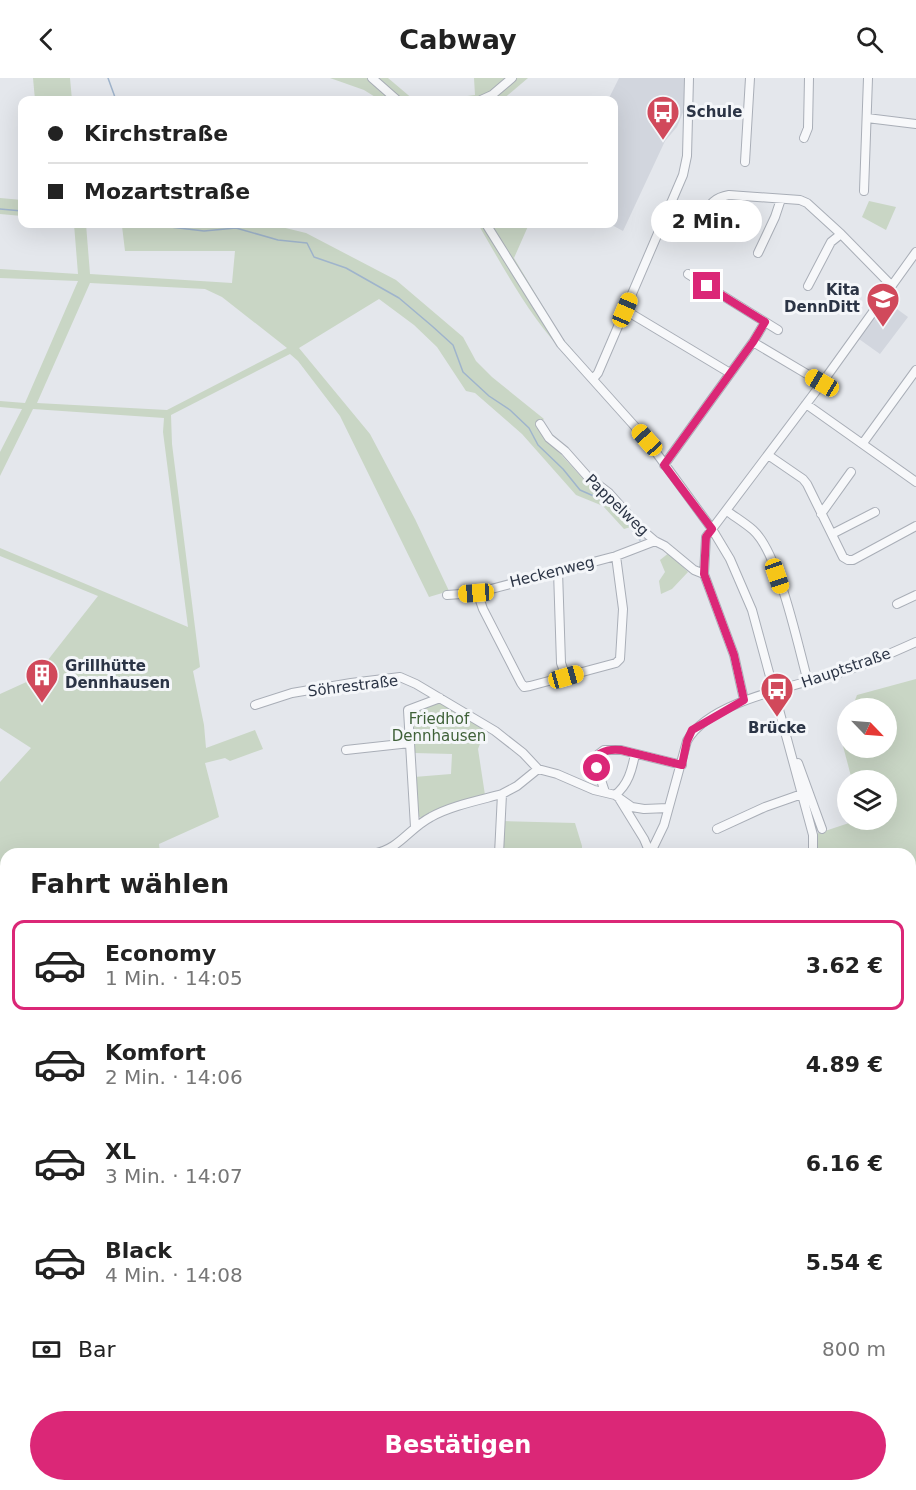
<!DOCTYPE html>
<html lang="de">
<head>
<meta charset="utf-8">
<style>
	body { margin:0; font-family:"DejaVu Sans",sans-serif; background:#f2f2f2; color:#222; height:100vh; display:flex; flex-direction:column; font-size:22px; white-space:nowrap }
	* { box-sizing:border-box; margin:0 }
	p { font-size:20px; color:#767676 }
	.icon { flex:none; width:33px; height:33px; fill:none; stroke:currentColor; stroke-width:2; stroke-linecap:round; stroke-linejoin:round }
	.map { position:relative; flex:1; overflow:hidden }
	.details { position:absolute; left:0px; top:770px; width:916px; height:644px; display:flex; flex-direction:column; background:#fff; border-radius:18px 18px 0 0; box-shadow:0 6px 24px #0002 }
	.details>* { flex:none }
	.guide { position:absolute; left:18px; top:18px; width:600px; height:132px; border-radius:12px; box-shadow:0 6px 24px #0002; display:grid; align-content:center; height:132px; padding:0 30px; background:#fff }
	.needle { width:39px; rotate:115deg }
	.buttons { position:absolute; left:837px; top:620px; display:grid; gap:12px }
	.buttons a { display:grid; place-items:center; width:60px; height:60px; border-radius:50%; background:#fff; box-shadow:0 6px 24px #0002; font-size:30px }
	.end { position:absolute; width:27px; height:27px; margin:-14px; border:8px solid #db2777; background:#fff; box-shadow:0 0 0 3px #fff }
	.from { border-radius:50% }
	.bubble { position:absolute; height:42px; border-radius:21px; background:#fff; box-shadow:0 6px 24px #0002; font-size:20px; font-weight:700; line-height:42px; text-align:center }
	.car { position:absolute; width:18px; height:36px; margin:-18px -9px; border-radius:8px; box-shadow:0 0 4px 2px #0007; background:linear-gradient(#f5c518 24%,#345 0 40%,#f5c518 0 76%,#345 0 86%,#f5c518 0) }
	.guide b { display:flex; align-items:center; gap:21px; height:57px; font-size:22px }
	.guide b+b { border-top:2px solid #e0e0e0 }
	.guide i { width:15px; height:15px; background:#222 }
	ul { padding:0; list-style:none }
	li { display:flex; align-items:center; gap:18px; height:90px; margin:0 12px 9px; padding:0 18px; border:3px solid transparent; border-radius:12px }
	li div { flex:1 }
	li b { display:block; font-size:22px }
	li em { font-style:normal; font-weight:700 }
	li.on { border-color:#db2777 }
	li>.icon { width:54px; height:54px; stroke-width:1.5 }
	h2 { padding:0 30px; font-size:27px; line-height:72px }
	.pay { display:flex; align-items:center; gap:15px; height:66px; padding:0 30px; font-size:22px }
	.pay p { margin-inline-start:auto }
	.cta { display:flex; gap:12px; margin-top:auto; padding:12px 30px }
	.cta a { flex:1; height:69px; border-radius:36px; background:#db2777; color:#fff; font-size:24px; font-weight:700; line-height:69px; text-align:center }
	header { display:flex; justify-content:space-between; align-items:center; height:78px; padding:0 30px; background:#fff; font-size:27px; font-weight:700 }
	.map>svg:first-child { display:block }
</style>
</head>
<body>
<header><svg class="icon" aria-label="back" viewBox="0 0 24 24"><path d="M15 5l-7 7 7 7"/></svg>Cabway<svg class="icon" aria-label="search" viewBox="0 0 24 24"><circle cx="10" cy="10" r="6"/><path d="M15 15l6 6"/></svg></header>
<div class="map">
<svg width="916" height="1412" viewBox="0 0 916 1412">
	<rect width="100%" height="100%" fill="#e4e7ec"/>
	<path fill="#d2d6de" d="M619,0h69l-1,25 -10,24 -12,14 -42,90 -13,-7h4v-124h-6z
		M886,223l22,16 -28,37 -21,-15z"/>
	<path fill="#c9d6c5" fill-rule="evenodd" d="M33,0h37l2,22h-37z
		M330,0h58l26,22h-34l-16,-10z
		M474,0h54l-26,22h-66l39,-5z
		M0,120l22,2v16l-22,-2z
		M869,123l27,6 -10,23 -24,-13z
		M74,146h12l4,50 142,9 3,-32h-110l-3,-25 -15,-2h162l37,9 90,47 67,57 13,24 16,16 52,42 -8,8 50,55 21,14 27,30 -10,3 -21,-23 -27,-11 -54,-61 -47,-41 -9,-2 -29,-44 -23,-22 -35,-26 -80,49 71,86 45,85 34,72 -20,6 -89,-181 -42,-55 -8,-7 -119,61 1,29 28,223 -7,4 11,54 2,23 49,-18 8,19 -33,12 -5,-3 -20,5 14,54 -60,27 1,9 -154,1v102l-6,4v-178l31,-34 -31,-20v-34l33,-15 65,-83 -98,-40v-8l188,79 -25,-195 1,-14 -131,-9 -33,67v-24l22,-43 -22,-2v-6l25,2 53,-122 -78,-3v-9l78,5zM90,205l115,6 17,8 65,51 -120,62 -130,-7z
		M478,146h51l-15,34 48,80 11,12 -4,8c-38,-38 -64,-88 -91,-134z
		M670,474l18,20 -16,17 -11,5 -2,-13 6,-9 -5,-12z
		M916,601v226h-5l-1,-51h-97v-19l48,-16h25v-39h-34l-13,-49 8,-4 1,20h38v-39h-34l5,-13z
		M439,621l47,29 -8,21 7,46 -64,23 -4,-3 -3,-38 37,-3 1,-20 -38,-1 -2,-43z
		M502,743l73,2 7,23v7l-81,1z
		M911,917h5v247l-6,-6z
		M5,1012l1,39 -6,8v-36z
		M0,1268l6,12v28l-6,-17z
		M916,1300v109l-15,3h-50v-5h59l1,-103z
		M120,1407h42l-2,3 2,2h-39z"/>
	<path fill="#9fb4cc" d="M911,854l5,1v62h-5z
		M6,913v98l-6,12v-107z
		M0,1291l6,17v99h56l3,5h-65z"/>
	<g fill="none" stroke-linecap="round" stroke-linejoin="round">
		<path stroke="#9fb4cc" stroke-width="1.5" d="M108,0l8,22
			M0,131l22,2
			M145,146l59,7 32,-3 42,12 29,3 7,14 32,11 53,30 33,28 21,19 10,27 26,24 21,14 19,18 9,17 25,24 17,21 25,11 23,23 12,16"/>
		<g stroke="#a9aeb7" stroke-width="10">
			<path id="minor" d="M372,0l25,22
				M481,22l11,-5 20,-17
				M867,40l49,6
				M804,60l4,-10 1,-50
				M745,84l5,-84
				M864,113l4,-113
				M699,142c10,-14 13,-22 30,-25l71,5 7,3 34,31 50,51
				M486,146l75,120 86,96 65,89 18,30 22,51 61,225v19
				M758,175l17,-36 6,-18
				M688,196l90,56
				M808,208l23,-44 10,-8
				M625,232l105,63
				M753,264l69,41
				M593,301l5,-6 85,-198 4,-19 2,-78
				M806,326l110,78
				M540,346l9,14 16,13 23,26 21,16 32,36 14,12 10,5 29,24 10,4
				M863,365l53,-73
				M768,377l35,24 4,5 36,73 5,3h5l63,-34
				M664,387l89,-123 12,-20
				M727,433c8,6 18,12 26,19 26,23 45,116 55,152
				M821,436l30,-42
				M832,456l43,-22
				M558,493l3,92 5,14
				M477,514l6,17 38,74 3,4 6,-1 86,-23 4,-4 3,-50 -7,-53
				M447,517l29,-2 140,-37 39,-15
				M897,526l19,-9
				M744,622l-10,-45 -30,-81 2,-37 116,-154 94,-131
				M255,627l37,-12 59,-10 49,-6 16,7 79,47 28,22 15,16 19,5 37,16 21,5 17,12 12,2 24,-1
				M346,672l64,-7
				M798,685l24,66
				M605,714l-10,-30 1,-6 8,-6h17l61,15
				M615,717c13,-10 17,-25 20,-41
				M620,722l24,39 6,14
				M415,749l-7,-117 32,-12
				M717,751l48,-22 37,-13
				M373,776c27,-5 35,-25 58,-37 19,-11 49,-17 71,-23
				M499,776l3,-60 15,-8 21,-17
				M650,776l14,-29 23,-84c23,-42 117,-56 161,-71 23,-8 46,-18 68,-28
				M910,1177l6,9"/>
		</g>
		<use href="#minor" stroke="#f7f8fa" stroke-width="8"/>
	</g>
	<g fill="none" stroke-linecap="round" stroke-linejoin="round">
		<path stroke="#db2777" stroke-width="8" d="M597,690l-1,-12c9,-6 15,-7 25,-6l61,15 5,-24 5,-11 52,-30 -10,-45 -30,-81 2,-37 6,-8 -48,-64 89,-123 12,-20 -58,-36"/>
	</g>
	<defs>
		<g id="bus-pin" transform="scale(1.725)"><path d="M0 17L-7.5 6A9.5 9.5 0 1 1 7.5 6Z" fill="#d1495b" stroke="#f4f6f9"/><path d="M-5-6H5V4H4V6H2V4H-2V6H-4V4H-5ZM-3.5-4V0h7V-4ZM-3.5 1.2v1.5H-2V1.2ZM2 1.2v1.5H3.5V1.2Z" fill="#fff"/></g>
		<g id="school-pin" transform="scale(1.725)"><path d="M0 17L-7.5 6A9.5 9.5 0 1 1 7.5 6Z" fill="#d1495b" stroke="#f4f6f9"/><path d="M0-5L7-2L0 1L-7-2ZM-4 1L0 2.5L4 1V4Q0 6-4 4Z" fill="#fff"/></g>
		<g id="building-pin" transform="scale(1.725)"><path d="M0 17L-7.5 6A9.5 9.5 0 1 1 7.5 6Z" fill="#d1495b" stroke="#f4f6f9"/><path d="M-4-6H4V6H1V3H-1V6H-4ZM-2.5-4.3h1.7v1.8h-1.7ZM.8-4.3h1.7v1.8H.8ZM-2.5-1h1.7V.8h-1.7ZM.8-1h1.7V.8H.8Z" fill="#fff"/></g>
	</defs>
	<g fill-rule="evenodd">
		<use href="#bus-pin" x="663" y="34"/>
		<use href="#school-pin" x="883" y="221"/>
		<use href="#building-pin" x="42" y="597"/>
		<use href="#bus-pin" x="777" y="611"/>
	</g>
	<g text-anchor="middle" stroke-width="6" stroke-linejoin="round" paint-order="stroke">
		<g font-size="15" font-weight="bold" fill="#2b3445" stroke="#f4f6f9" text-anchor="start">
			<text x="686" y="39">Schule</text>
			<text x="860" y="217" text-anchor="end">Kita<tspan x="860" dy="17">DennDitt</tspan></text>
			<text x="65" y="593">Grillhütte<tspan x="65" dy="17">Dennhausen</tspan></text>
			<text x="777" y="655" text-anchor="middle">Brücke</text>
		</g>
		<g font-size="15" fill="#2b3445" stroke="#f4f6f9">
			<text transform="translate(617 427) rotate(44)" y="5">Pappelweg</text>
			<text transform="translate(552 494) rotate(-14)" y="5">Heckenweg</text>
			<text transform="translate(846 590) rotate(-19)" y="5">Hauptstraße</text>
			<text transform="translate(353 608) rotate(-7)" y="5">Söhrestraße</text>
		</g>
		<g font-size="15" fill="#3f6138" stroke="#f4f6f9">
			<text x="439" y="646">Friedhof<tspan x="439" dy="17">Dennhausen</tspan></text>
		</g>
	</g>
</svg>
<div class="buttons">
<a><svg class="needle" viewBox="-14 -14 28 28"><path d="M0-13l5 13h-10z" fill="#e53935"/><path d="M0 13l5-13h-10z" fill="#767676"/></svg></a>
<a><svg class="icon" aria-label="layers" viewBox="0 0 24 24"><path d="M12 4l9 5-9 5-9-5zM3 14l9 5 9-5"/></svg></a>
</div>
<i class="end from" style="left:597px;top:690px"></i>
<i class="end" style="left:707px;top:208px"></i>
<div class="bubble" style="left:651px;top:122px;width:111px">2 Min.</div>
<i class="car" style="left:625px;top:232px;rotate:23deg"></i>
<i class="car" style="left:822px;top:305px;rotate:300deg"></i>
<i class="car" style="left:647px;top:362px;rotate:318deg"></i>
<i class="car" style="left:777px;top:498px;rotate:161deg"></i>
<i class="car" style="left:476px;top:515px;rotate:266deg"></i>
<i class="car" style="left:566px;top:599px;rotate:74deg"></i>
<div class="guide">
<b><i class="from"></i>Kirchstraße</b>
<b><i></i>Mozartstraße</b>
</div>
<section class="details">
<h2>Fahrt wählen</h2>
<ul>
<li class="on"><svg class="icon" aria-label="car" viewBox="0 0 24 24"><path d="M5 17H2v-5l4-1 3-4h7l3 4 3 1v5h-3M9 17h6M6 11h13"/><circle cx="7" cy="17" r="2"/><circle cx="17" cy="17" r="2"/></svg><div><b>Economy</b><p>1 Min. · 14:05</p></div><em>3.62 €</em></li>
<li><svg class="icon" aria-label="car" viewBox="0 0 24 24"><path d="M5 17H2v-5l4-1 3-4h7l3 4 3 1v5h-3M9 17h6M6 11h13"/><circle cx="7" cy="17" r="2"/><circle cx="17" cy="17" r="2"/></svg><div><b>Komfort</b><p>2 Min. · 14:06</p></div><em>4.89 €</em></li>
<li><svg class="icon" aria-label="car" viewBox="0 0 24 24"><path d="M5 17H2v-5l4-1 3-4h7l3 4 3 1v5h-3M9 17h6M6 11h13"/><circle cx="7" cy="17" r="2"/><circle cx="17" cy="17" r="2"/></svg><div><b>XL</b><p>3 Min. · 14:07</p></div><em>6.16 €</em></li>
<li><svg class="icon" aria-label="car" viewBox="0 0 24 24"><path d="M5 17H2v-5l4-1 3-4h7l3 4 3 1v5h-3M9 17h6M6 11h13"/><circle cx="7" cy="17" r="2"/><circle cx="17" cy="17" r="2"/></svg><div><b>Black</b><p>4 Min. · 14:08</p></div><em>5.54 €</em></li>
</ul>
<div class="pay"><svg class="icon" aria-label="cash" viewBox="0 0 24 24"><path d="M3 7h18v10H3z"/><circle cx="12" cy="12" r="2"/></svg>Bar<p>800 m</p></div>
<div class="cta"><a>Bestätigen</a></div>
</section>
</div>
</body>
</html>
